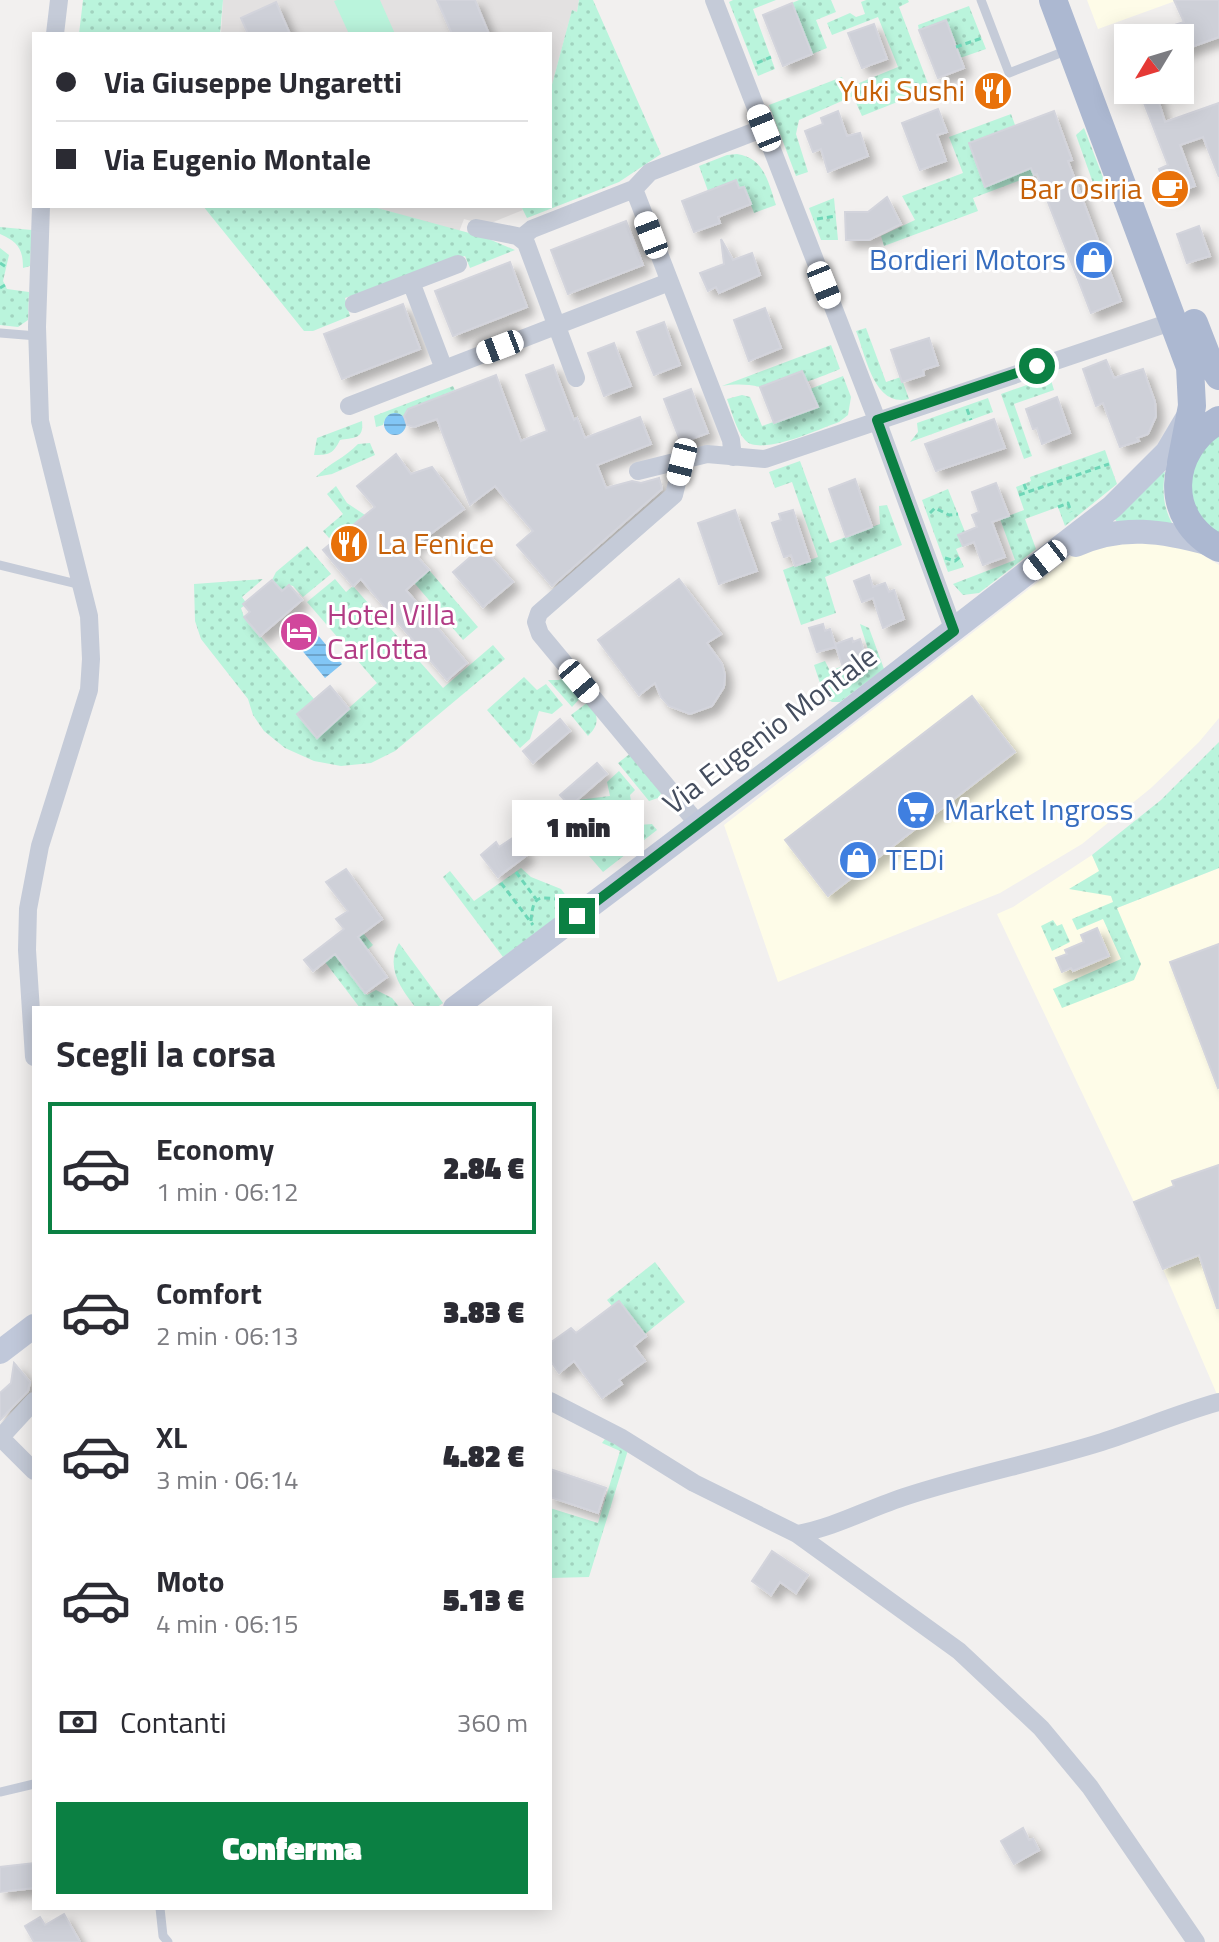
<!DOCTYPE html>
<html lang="it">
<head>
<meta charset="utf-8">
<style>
	body { margin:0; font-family:"Titillium Web",sans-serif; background:#f2f2f3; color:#2b2b33; height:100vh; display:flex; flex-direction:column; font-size:30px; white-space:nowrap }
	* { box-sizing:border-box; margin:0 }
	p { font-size:26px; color:#7c7c81 }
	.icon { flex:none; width:44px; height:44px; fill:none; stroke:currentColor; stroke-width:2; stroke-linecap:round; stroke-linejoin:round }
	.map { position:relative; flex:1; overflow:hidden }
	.panel { position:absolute; left:32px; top:1006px; width:520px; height:904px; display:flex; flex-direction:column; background:#fff; border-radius:0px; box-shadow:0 4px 20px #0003 }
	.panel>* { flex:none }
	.hud { position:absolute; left:32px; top:32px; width:520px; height:176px; border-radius:0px; box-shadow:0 4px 20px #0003; display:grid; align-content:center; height:176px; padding:0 24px; background:#fff }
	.needle { width:52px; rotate:232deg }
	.buttons { position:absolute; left:1114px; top:24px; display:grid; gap:16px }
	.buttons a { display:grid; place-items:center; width:80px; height:80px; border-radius:0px; background:#fff; box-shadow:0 4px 20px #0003; font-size:40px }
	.end { position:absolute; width:36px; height:36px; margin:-18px; border:10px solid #0b8043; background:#fff; box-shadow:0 0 0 4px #fff }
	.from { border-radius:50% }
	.bubble { position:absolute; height:56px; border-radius:0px; background:#fff; box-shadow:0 4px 20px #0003; font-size:26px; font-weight:800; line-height:56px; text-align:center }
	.car { position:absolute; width:24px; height:48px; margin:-24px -12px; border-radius:10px; box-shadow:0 0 6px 2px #0007; background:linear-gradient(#fff 24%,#345 0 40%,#fff 0 76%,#345 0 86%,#fff 0) }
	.hud b { display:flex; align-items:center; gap:28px; height:76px; font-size:30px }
	.hud b+b { border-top:2px solid #e1e1e2 }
	.hud i { width:20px; height:20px; background:#2b2b33 }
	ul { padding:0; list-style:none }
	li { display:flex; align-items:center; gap:24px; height:132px; margin:0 16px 12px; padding:0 8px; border:4px solid transparent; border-radius:0px }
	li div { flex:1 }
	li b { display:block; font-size:30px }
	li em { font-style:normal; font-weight:800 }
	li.on { border-color:#0b8043 }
	li>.icon { width:72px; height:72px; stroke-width:1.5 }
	h2 { padding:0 24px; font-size:36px; line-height:96px }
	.pay { display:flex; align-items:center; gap:20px; height:88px; padding:0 24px; font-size:30px }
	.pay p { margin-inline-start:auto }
	.action { display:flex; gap:16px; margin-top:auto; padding:16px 24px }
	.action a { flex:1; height:92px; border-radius:0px; background:#0b8043; color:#fff; font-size:32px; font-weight:800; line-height:92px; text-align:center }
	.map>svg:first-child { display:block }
</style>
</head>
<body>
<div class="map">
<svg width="1219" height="1942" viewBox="0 0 1219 1942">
	<defs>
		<pattern id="grass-dots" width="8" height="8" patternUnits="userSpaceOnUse" patternTransform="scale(2)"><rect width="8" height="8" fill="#baf4dc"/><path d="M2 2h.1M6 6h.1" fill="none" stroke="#a1d3bf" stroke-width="1.8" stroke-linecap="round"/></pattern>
		<pattern id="water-rules" width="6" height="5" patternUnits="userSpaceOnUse" patternTransform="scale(2)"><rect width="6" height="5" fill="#82c6f5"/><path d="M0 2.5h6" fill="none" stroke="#6ca3ca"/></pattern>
		<filter id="shadow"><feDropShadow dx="7" dy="7" stdDeviation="4" flood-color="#0004"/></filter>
	</defs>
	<rect width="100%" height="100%" fill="#f2f0ef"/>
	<path fill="#fefce8" d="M1087,0h91l-80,29z
		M1133,539l65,13 21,13v153l-20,24 -48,46 -69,56 -82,49 -222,89 -54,-157 345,-267 18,-9z
		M1092,855l25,53 102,-40v536l-3,-12 -82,-190 -137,-288 16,-7z"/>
	<path fill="#e3e1e1" d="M223,0h356l-2,12 -5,-1 -22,81v-58h-329z
		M370,206h151l2,4 -37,15 -22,-6 -5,13z"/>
	<path fill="url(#grass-dots)" d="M83,0h140l-3,34h-141z
		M579,0h14l68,154 -42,28 -92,36 -6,-12h29v-114l22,-82 5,2z
		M733,0h43l-23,9 22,60 -17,7 -29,-74z
		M799,0h32l5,12 -20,8 11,28 -15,6 -20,-51z
		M866,0h42l1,2 -10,5 31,82 -68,27 -9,-20 -54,24 -3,14 12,38 -12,4 -27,-71 73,-28 5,11 51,-21 -20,-50 -46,18 -5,-12 23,-10 6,4 9,-3 -4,-12z
		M969,6l17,43 -26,9 -14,-37 -27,9 -1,-5z
		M1011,114l4,11 -46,18 17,44 45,-19 3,7 -61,23 5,13 -94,35 -3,-10 34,-16 -13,-24 61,-23 -14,-36z
		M1084,128l25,65 -11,4 -22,-62z
		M737,154c27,4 31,27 39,51l-22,8 -10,-26 -5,1 -3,-7 -28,10 -9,-25 28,-11z
		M834,198l4,42h-17l-12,-32z
		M203,206h167l114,31 31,13 -45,18 -5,-12 -120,42 5,18 -37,15h-9z
		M0,227l32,3 -2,36 -7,2c0,-19 -5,-26 -23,-34z
		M0,248l9,7 -6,26 4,8 22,3 -1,28 -10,7 -18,-2z
		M866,328l20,54 15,-5 8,22c-35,9 -43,-43 -53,-68z
		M831,345l9,24c-21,9 -57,23 -80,18 -14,-3 -24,-3 -38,-1z
		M843,376l8,21 -3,18 -9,7c-20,7 -79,35 -94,18 -9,-10 -13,-28 -18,-41l15,-4 8,2 12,29 55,-19 -7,-18z
		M1050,377l4,13 -40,14 18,52 -8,3 -23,-65z
		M453,386l2,4 -47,19 -4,7 -19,3 -2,6 -7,2 -2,-11z
		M988,398l5,14 -83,30 8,-10 -1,-9z
		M362,421c2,19 -8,16 -22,19 -7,14 -11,15 -26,15l3,-17z
		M1219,435v102l-25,-29 -4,-20 2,-19 8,-17z
		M370,443l5,12 -43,19 -16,3c13,-14 29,-19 42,-33z
		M1105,450l12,34 -52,42 -7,-19 -33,12 11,30 -57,44 -16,2 -10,-11 62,-24 -15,-41 24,-9 -8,-23 15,-6 -1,-4z
		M800,461l30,82 50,-19 -1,-18 8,-1 15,40 -77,32 11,36 -35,12 -18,-55 35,-13 -26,-75 -17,6 -6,-16z
		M1165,472c-3,19 -2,35 8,53l-56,-3 -3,-4 45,-44z
		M336,486l11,17 18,12 -17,15 -5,-4 -14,12 -6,-7 20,-17 -16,-20z
		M948,489l17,43 -7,3 5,11 -7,3 8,18 -16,5 -26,-72z
		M307,546l24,28 -28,23 -10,-11 -4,-1 -7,6 -10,-11 4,-8z
		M399,565l30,5 49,57 -15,13z
		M263,579l-21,18 5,7 -6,4 3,9 70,82 -17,15 19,23 61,-54 -70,-81 28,-23 11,13 7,-6 90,102 50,-43 12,14 -110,92 -24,12 -30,3 -27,-5 -29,-13 -21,-17 -11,-16 -5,-16 -47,-60 -6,-18 -1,-37z
		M860,624l9,4 15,41 -44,33h-8l-7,-4 -11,-33 11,-4 5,10 13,-5 4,9 11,-4 -1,-4 15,-5z
		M566,675l17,20 -11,12 -24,-27h11z
		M524,677l13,13 9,-6 17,21 -11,9 -13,-3 -9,28 -10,9 -33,-38z
		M588,702c11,13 12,22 0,34l-17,-21z
		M1219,742v126l-102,40 24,56 -7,16 -72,28 -9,-19 68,-30 -18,-40 -26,11 -5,-11 41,-17 -2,-6 -42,-7 30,-18 -7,-16 69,-55z
		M631,753l31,39 -4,6 -9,3 -31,-38z
		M619,771l16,19 -5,5 1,6 4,2 4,22 13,-1 5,6 -54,42 -53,-61 10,-9 6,7 11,-9 33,-4 -3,-14z
		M521,868l10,9 30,12 12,16 -70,52 -60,-80 7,-6 24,30z
		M1053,920l4,6 5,-2 8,18 -18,9 -11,-25z
		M363,933l10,12 -28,23 22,27 9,-5 16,8 8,10h-40l-35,-46z
		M399,943l44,60 -7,5h-20c-15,-19 -31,-41 -17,-65z
		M655,1262l30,40 -40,32 -26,-33 -7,5 -5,-6z
		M605,1439l23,11 -39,127 -39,1v-70l48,15 22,-72 -18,-8z"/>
	<path fill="#baf4dc" d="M337,0h43l15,34h-46l-15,-33z"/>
	<path fill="url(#water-rules)" d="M384 424a11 11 0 1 1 22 0a11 11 0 1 1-22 0Z
		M312,628l30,36 -17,14 -30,-36z"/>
	<path fill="#ced0d8" stroke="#d3d4dc" stroke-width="2" filter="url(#shadow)" d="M437,0h38l14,34h-37z
		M1174,0h45v37l-39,14v-13h-36l-1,-3 41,-13z
		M276,2l14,32h-42l-7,-16z
		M792,3l20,51 -29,12 -20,-51z
		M946,20l18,48 -26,10 -19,-48z
		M874,24l13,35 -25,9 -14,-35z
		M1139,90h16l10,32 54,-19v74l-16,-40 -23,8 15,41 -26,9 -10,-26 9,-4z
		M938,109l9,23 -10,3 9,26 -26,9 -18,-47z
		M838,111l9,25 13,-3 8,23 -40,16 -7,-23 -8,3 -8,-21 18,-7 -2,-6z
		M1054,111l18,49 -4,1 53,140 -30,12 -54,-139 -3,1 -3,-7 -46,19 -16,-44z
		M736,180l3,8 5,-1 7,17 -33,13 2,6 -26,9 -12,-31z
		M887,197l14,27 -32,16h-23l-1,-28h23z
		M626,221l17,44 -75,29 -17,-44z
		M1199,226l11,30 -23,7 -10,-29z
		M721,239l12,21 19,-7 8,22 -41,18 -3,-6 -8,4 -8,-18 24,-9z
		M510,262l17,45 -74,29 -18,-45z
		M403,304l17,45 -78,30 -18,-45z
		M765,308l16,40 -32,13 -15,-41z
		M664,322l16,43 -26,10 -17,-43z
		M929,338l9,27 -15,5 1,5 -22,7 -11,-32z
		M614,343l17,43 -27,10 -16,-43z
		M1106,360l8,18 29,-9 12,33 1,14 -8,18 -11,4 2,3 -19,6 -17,-44 -7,3 -13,-37z
		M553,365l21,55 3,-2 8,20 55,-21 11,27 -54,21 9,23 26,-7 9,2 18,-5 3,11 -110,97 -35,-41 16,-14 -38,-45 -25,19 -33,-86 -23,8 -7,-2 -3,-9 4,-7 88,-34 25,66 26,-10 -21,-56z
		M802,371l16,36 -44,16 -14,-36z
		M691,389l17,44 -27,10 -17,-44z
		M1057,397l13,36 -28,11 -5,-16 -4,1 -7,-20z
		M994,419l11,29 -69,23 -11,-27z
		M396,454l15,20 21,-7 32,42 -54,40 19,21 -23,20 61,73 -20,17 -86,-101 -8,7 -30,-36 52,-43 -18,-21z
		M855,479l17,48 -26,10 -17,-48z
		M996,483l13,33 -17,6 13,35 -22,8 -9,-23 -11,4 -5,-11 19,-8 -5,-12 7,-3 -7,-20z
		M735,510l22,61 -38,13 -21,-61z
		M793,510l17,51 -15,5 -4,-11 -7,2 -12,-34 9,-3 -2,-6z
		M482,547l31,35 -30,25 -30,-35z
		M869,575l4,12 12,-4 4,9 5,-2 10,29 -21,9 -10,-30 -11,4 -8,-21z
		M679,579l42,55 -14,9 15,21 3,11 -1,12 -12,19 -22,8 -21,-8 -8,-9 -6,-14 -16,12 -41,-55z
		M272,580l10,11 7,-6 13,15 -42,36 -16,-19 6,-5 -7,-8z
		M823,624l2,7 5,-2 6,18 -19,5 -8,-24z
		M852,638l1,4 7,-3 8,24 -11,4 1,4 -12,5 -11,-32z
		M330,686l19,23 -32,29 -20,-24z
		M972,696l43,56 -187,144 -43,-56z
		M560,719l10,12 -37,32 -10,-12z
		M597,763l10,11 -37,32 -10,-11z
		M514,837l13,18 -29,22 -17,-22 15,-13 3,5z
		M346,869l36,50 -24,18 29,40 -22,16 -30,-39 -22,17 -9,-11 40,-31 -8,-10 12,-8 -22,-29z
		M1097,928l12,28 -36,15 -2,-3 -9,4 -6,-14 11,-4 -2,-4 19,-8 -3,-7z
		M1219,944v143l-1,1 -48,-126z
		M1219,1165v143h-2l-18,-53 -36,14 -29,-67 40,-16 -2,-5z
		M619,1301l27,35 -12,10 11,15 -26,19 3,4 -20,14 -28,-37 -15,12 -9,-13v-17l21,-15 5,5z
		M14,1363l16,19 -2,9 -28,29v-27l11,-10z
		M550,1469l56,19 -8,25 -48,-16z
		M772,1551l36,24 -12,18 -16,-11 -9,13 -19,-14z
		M1023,1828l6,12 4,-1 6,11 -25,14 -13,-23z
		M34,1863v25l-34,4v-25z
		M64,1914l16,28h-46l-9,-16 15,-9 5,8z"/>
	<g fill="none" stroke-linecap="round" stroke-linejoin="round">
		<path stroke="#6ed6b7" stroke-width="3" stroke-dasharray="6 4" stroke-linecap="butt" d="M956,47l26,-9
			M757,63l14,-6
			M817,219l19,-3
			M0,263l6,4
			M0,288l5,-3
			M967,409l4,11
			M1024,484l3,8
			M1019,495l90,-31
			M1058,507l10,-4 3,9
			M930,513l5,-5 14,7 9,-1
			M945,558l10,3 5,-4
			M516,872l20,27
			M501,883l32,42
			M531,921c2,-28 8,-24 33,-21l2,-4"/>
		<path stroke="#c5cbd8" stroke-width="9" d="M981,0l28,73 59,-23
			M0,333l37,3
			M0,565l81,20
			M0,1792l34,-8
			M160,1908l3,28 5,6"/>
		<path stroke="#c5cbd8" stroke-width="18" d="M714,0l163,420 77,211
			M55,34l4,-34
			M634,189l97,251 2,17
			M476,228l41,8 9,7 50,135
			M521,238l11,-9 102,-40 16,-17 114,-44
			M411,282l33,87
			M354,304l104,-40
			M349,406l320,-124
			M682,462l-8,33 -135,118 -3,9 4,12 158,190
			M638,471l69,-17 58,5 409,-138
			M34,1057l-7,-107 1,-41 12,-63 49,-156 2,-31 -2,-43 -49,-195 -3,-94 4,-121
			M550,1401l70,36 74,46 103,51 162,117 82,77 49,59 106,155
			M0,1437l34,34
			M1,1437l33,-36
			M797,1534c39,-7 72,-26 110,-38 64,-21 131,-34 195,-54 40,-13 77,-29 117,-40"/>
		<path stroke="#c0c8da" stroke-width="24" d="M1076,545c45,-21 88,-14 134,-1
			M455,1008l374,-282 283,-219 55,-55 19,-32
			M0,1352l34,-26"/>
		<path stroke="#acb8d1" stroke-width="28" d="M1053,0l137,367 2,39 -11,57
			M1194,323l14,36 11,17
			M1219,420c-52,29 -57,100 0,128"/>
	</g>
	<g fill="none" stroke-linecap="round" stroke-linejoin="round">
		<path stroke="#0b8043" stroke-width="10" d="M577,916l377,-285 -77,-211 160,-54"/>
	</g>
	<defs>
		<g id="restaurant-disc" transform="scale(2)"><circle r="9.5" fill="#e8710a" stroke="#fff"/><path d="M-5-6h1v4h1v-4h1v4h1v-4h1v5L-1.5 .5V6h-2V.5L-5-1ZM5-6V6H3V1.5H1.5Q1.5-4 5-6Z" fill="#fff"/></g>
		<g id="cafe-disc" transform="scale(2)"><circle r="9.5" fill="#e8710a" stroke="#fff"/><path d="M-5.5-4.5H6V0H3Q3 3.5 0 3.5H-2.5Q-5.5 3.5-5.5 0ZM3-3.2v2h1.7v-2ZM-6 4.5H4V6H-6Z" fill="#fff"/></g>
		<g id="shop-disc" transform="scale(2)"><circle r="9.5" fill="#3f7fe0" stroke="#fff"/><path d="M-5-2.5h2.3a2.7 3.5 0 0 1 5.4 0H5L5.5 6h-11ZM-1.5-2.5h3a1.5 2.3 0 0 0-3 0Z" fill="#fff"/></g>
		<g id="hotel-disc" transform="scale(2)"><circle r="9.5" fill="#d1479c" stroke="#fff"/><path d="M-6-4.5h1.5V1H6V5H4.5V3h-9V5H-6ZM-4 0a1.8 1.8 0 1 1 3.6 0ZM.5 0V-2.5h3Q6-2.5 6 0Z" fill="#fff"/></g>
		<g id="supermarket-disc" transform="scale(2)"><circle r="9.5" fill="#3f7fe0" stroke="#fff"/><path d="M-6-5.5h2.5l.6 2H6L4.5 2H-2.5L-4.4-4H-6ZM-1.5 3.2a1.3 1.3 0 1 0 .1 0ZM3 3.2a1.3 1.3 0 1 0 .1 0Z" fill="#fff"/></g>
	</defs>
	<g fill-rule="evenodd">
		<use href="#restaurant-disc" x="993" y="91"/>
		<use href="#cafe-disc" x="1170" y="189"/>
		<use href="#shop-disc" x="1094" y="260"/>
		<use href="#restaurant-disc" x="349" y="544"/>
		<use href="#hotel-disc" x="299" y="632"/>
		<use href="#supermarket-disc" x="916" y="810"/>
		<use href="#shop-disc" x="858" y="860"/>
	</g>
	<g text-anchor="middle" stroke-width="6" stroke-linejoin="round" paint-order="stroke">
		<g font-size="30" fill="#c56008" stroke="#fff" text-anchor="end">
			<text x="965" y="101">Yuki Sushi</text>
			<text x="1142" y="199">Bar Osiria</text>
			<text x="377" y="554" text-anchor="start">La Fenice</text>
		</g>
		<g font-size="30" fill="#366cbe" stroke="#fff" text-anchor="start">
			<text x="1066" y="270" text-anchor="end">Bordieri Motors</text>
			<text x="944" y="820">Market Ingross</text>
			<text x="886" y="870">TEDi</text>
		</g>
		<g font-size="30" fill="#b23c85" stroke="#fff" text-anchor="start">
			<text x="327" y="625">Hotel Villa<tspan x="327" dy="34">Carlotta</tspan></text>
		</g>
		<g font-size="30" fill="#454e5f" stroke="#fff">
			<text transform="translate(770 730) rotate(-37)" y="10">Via Eugenio Montale</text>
		</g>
	</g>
</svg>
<div class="buttons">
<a><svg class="needle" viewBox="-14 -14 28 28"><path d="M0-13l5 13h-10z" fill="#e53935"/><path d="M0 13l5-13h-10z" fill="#7c7c81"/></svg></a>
</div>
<i class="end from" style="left:1037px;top:366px"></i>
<i class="end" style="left:577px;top:916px"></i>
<div class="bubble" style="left:512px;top:800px;width:132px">1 min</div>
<i class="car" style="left:764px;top:128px;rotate:338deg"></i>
<i class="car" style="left:651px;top:235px;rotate:339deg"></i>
<i class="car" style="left:824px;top:285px;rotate:158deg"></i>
<i class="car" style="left:500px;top:347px;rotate:249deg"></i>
<i class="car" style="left:682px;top:462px;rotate:194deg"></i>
<i class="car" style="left:1045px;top:560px;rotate:232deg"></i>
<i class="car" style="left:579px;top:681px;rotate:140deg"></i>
<div class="hud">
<b><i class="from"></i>Via Giuseppe Ungaretti</b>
<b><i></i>Via Eugenio Montale</b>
</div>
<section class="panel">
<h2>Scegli la corsa</h2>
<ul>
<li class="on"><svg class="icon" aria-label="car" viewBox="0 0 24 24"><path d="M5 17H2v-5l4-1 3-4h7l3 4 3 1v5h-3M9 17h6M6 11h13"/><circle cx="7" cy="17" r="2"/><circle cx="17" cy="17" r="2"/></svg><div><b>Economy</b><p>1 min · 06:12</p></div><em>2.84 €</em></li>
<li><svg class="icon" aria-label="car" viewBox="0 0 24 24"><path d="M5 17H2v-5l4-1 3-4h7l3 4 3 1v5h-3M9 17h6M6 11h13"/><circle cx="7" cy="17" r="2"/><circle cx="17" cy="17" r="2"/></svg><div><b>Comfort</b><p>2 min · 06:13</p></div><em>3.83 €</em></li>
<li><svg class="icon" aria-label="car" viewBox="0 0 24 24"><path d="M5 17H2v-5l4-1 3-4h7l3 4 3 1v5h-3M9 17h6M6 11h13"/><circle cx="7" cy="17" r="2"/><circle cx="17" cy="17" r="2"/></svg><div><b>XL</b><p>3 min · 06:14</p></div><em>4.82 €</em></li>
<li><svg class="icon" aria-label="car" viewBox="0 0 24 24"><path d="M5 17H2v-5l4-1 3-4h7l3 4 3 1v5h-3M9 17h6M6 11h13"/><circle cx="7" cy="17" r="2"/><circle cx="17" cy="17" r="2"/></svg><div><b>Moto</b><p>4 min · 06:15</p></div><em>5.13 €</em></li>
</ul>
<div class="pay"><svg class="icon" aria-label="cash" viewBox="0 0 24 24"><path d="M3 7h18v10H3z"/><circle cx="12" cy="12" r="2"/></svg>Contanti<p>360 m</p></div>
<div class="action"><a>Conferma</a></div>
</section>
</div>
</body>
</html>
